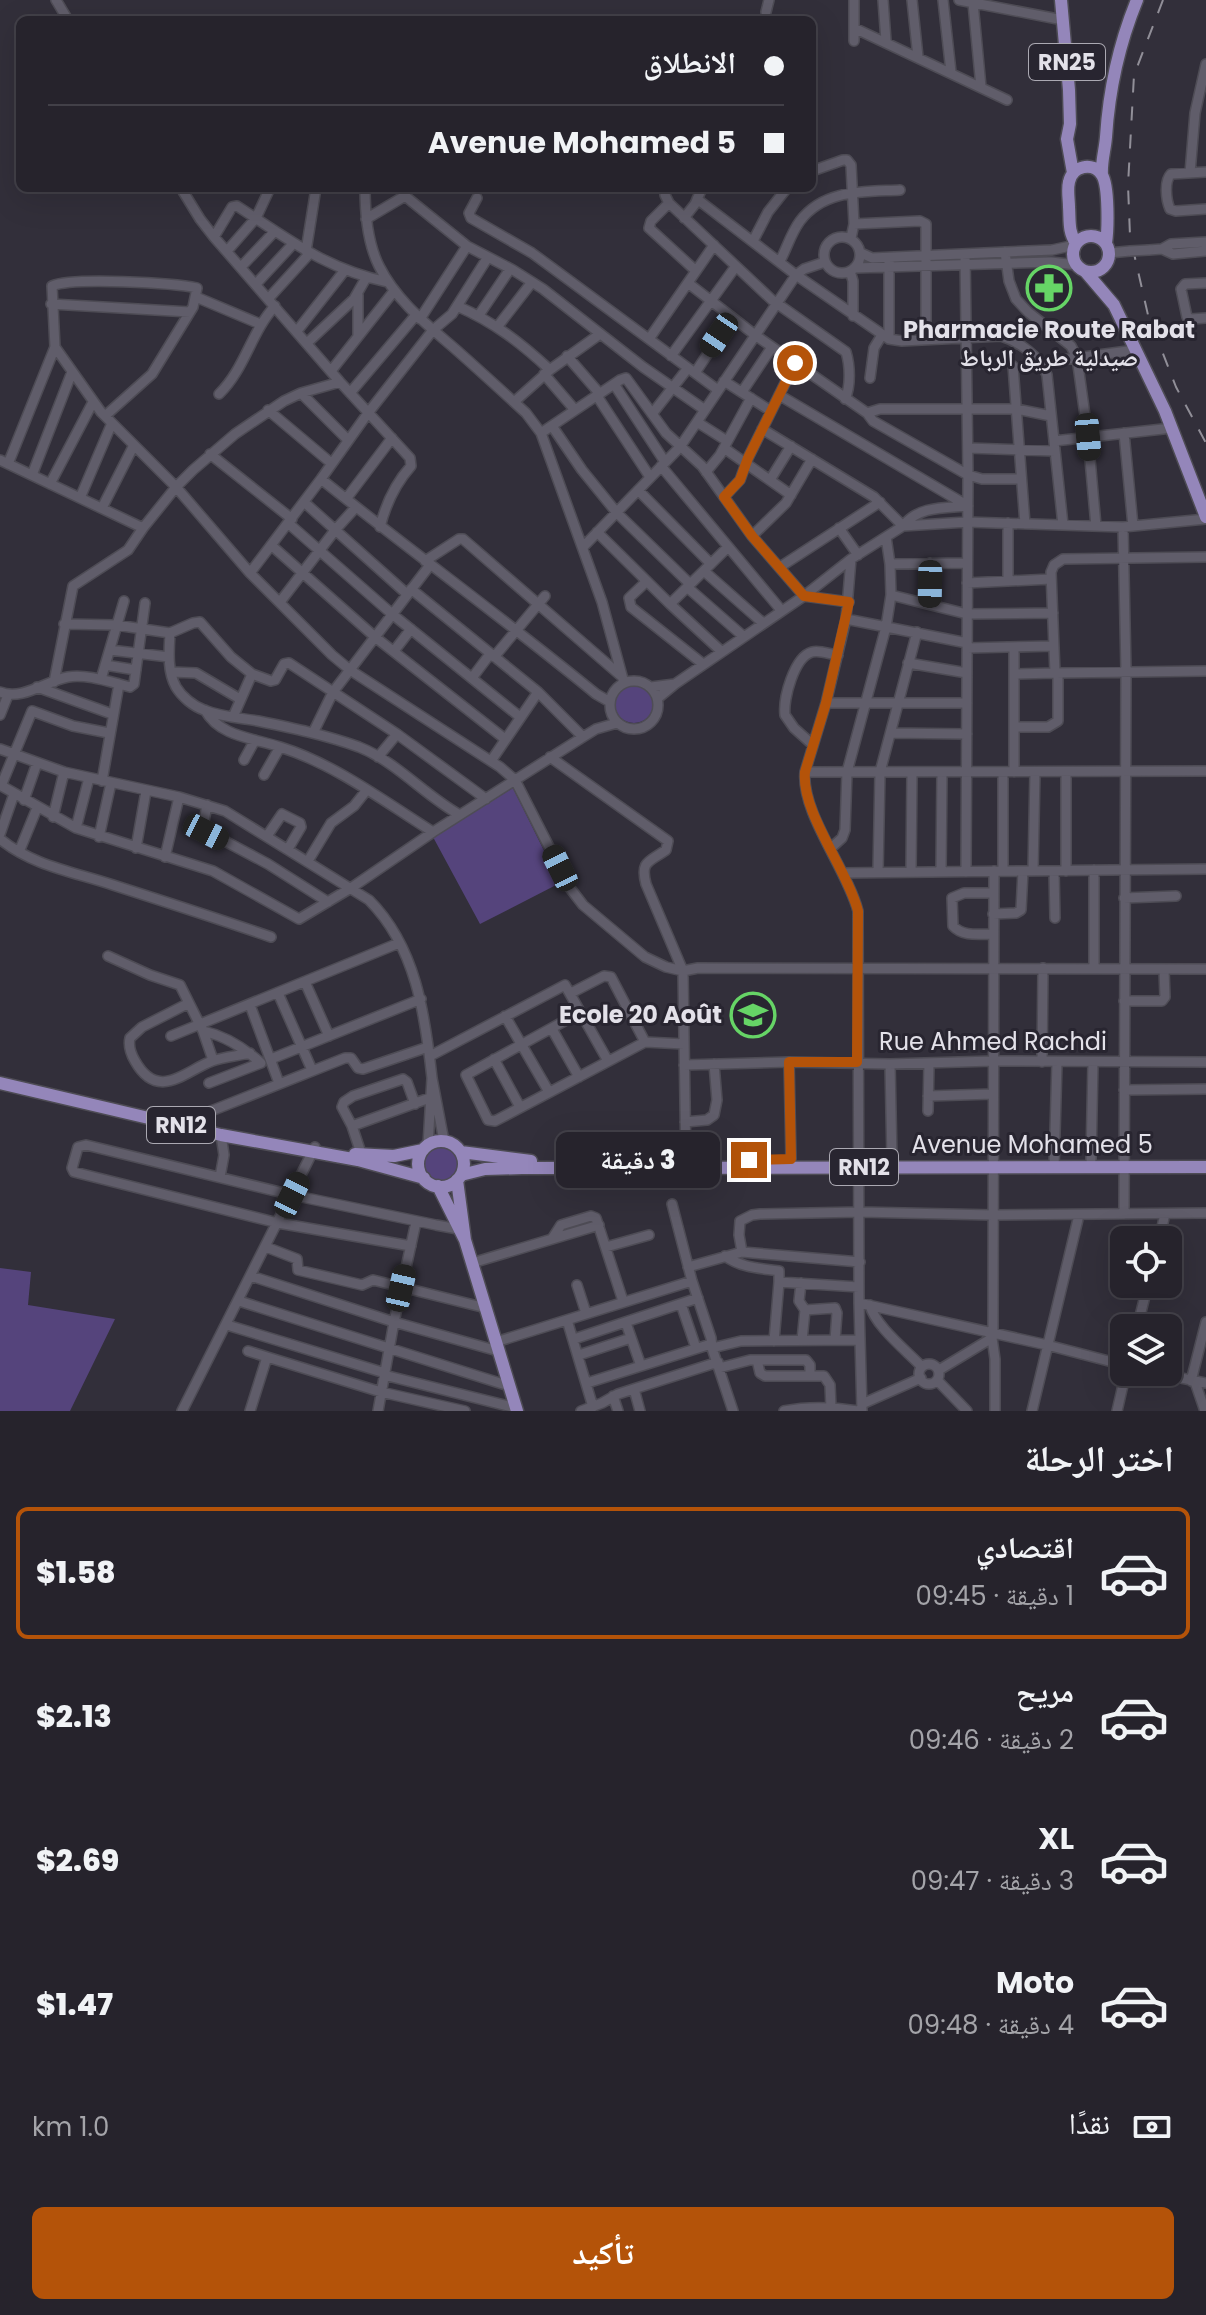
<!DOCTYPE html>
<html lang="ar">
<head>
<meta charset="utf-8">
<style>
	body { margin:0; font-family:Poppins,"Noto Naskh Arabic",sans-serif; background:#2e2b34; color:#f1f3f6; direction:rtl; height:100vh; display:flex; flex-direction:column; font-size:30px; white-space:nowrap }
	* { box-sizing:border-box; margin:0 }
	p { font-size:26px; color:#a4a4a9 }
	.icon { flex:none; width:44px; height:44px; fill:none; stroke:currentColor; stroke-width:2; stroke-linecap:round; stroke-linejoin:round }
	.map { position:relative; height:1411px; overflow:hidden; direction:ltr }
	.sheet { display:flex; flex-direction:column; background:#26232c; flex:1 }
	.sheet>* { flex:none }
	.guide { position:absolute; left:16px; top:16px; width:800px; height:176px; border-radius:12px; box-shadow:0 8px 32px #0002,0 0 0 2px #424048; direction:rtl; display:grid; align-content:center; height:176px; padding:0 32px; background:#26232c }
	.fabs { position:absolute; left:1110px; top:1226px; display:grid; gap:16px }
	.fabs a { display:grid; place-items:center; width:72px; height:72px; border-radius:12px; background:#26232c; box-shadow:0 8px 32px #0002,0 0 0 2px #424048; font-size:40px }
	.end { position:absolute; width:36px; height:36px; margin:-18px; border:10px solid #b45309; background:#fff; box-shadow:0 0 0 4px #fff }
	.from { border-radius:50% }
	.bubble { position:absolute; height:56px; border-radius:12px; background:#26232c; box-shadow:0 8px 32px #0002,0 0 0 2px #424048; font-size:26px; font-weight:800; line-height:56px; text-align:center; direction:rtl }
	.car { position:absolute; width:24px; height:48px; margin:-24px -12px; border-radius:10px; box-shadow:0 0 6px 2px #0007; background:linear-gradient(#222 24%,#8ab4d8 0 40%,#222 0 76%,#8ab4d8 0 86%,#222 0) }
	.guide b { display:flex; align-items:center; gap:28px; height:76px; font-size:30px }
	.guide b+b { border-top:2px solid #424048 }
	.guide i { width:20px; height:20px; background:#f1f3f6 }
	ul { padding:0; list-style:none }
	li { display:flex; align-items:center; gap:24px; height:132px; margin:0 16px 12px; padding:0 16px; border:4px solid transparent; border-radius:12px }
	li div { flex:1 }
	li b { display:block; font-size:30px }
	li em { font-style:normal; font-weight:800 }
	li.selected { border-color:#b45309 }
	li>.icon { width:72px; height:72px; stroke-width:1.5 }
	h2 { padding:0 32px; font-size:36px; line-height:96px }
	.pay { display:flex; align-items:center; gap:20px; height:88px; padding:0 32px; font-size:30px }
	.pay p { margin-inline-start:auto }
	.primary-button { display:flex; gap:16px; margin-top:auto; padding:16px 32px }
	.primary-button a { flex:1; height:92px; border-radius:12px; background:#b45309; color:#fff; font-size:32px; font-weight:800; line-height:92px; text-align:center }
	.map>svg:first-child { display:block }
</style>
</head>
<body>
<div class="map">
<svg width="1206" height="1411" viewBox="0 0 1206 1411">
	<rect width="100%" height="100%" fill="#322f3a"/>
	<path fill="#55447c" d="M615 704a19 19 0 1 1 38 0a19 19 0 1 1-38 0Z
		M513,788l47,95 -80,41 -47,-87z
		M423 1163a18 18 0 1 1 36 0a18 18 0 1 1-36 0Z
		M0,1268l31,4 -3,33 87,14 -45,92h-70z"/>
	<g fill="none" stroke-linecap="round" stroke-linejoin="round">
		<g stroke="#4e4c55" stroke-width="12">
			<path id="minor" d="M56,0l12,20
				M883,0l3,41
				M912,0l6,57
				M943,0l8,72
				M959,0l104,20
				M973,3l8,84
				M766,12l3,-12
				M854,28l153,72
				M854,41v-41
				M812,171l31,-11h4l4,5 3,59 -3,14
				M1206,172l-35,2c-7,7 -5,26 -1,35l6,2 30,-2
				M1190,173l5,-60 11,-49
				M181,188l19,31 14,18 126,145 70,76 1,8c-16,18 -25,37 -31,61
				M365,188c0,26 2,54 14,78 17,34 46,57 74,81 25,22 49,44 73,66l15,20 61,169 22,81
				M667,188l-2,7 4,8 103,97 74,52c4,13 5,34 -1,47
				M477,198l-8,15 2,5 61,35 186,137
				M697,199l99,76 93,64 13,2 99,-5c17,5 40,21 46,39l16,150
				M669,203l-18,18 -2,7 47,43
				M684,218l11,-14 7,-16
				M366,219l39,-23 62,50 46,24 30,19 100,78 62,43
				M854,224l66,-3 6,3v115
				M824 255a18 18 0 1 1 36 0a18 18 0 1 1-36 0Z
				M214,237l18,-30 5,-1c51,33 90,64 151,76
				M753,241l15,-29 19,-24
				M1162,249l11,5 33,-3
				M1149,250l13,-1 9,-5 35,-2
				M227,251l29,-33 14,-30
				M306,251l10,-63
				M1005,252l4,29 7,18 12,13 43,34 6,12 11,79 8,89
				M861,253l11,5 180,-8 23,-5
				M1109,253l21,-2
				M965,254l3,221 -2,397
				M780,261c7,-13 11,-28 20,-40 24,-32 64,-29 100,-31
				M241,267l34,-36
				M854,268l197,-6 25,3
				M850,271l3,10v35
				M688,283l67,52 112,78
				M1206,283l-21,1 -4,5 6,28 4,2 15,-1
				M256,284l37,-40
				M358,295v41
				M196,297l64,27
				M268,299l42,-46
				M51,304l139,8
				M457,306c37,16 64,37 93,64
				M479,315l31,-46
				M420,319l47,-73
				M498,326l34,-44
				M297,331l48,-61
				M649,339l65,-94
				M889,339v-77
				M307,343l47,-44 12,-21
				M55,347l46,65 75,75 74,86 82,82 18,15 150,97 15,13 55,108 13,17 62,52 21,10 17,4 15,-3 508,1
				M567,356l33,38
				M671,356l65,-90
				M1043,365l11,-4 81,-11
				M1013,366l12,158
				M331,371l63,-80
				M695,373l37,-56
				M544,374l31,36
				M870,378l4,-30 8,-13
				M724,381l47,30
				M614,384l51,78
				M742,392l30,-45
				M301,393l47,47
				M350,393l66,-78
				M219,394c26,-25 32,-62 56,-88
				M779,395l189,111
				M597,396l53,81
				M514,402l37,-33 49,-35
				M268,410l63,53
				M652,414l36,-46
				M697,422l30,19
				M552,426l30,44 35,43 73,71
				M541,433l79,-53 6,-2 40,55 36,33 50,70 52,60 45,6
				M1124,433l9,93
				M1054,441l118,-13
				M724,448l67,47
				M968,448l87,3
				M210,454l82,65
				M0,460l143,68
				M8,464l47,-117 -3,-61c20,-9 122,-3 145,2l-4,19 -41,67 -47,42
				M661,466l120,144
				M706,472l14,-17 31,-57
				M32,475l40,-103
				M321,479c91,73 185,141 275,215l14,8
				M1021,479h-39l-14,-4 -95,-54 -6,-8 13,-4h136l35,7
				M770,480l21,-34
				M50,484l43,-82
				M638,490l73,74
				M724,497l16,-17 8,-22 47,-95
				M80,498l32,-75
				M346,499l46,-61
				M304,502l103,92
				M102,508l32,-63
				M288,523l104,91 128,103
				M1008,523v58
				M903,526l64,-4 156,5 83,-8
				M903,526c15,-20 41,-18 65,-20
				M1123,527l3,144 -2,543
				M839,528l19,27
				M597,532l73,72 51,47
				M752,536l34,-33 26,-44
				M271,545l104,92 130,102
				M583,547l97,-100 116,-172 8,-6 21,-7
				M1206,557l-143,2 -9,6 -3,7 4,101 151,-2
				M851,559l-5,60 -20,84 -21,69c-4,41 42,97 53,139l1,392 3,108
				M425,561l34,-22h4l157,136
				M890,564l77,-1
				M780,567l100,-65
				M704,571l59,52
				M250,573l71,-94 47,-66 65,-83 19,-16 36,-57
				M647,581l-18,17 2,9 72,57
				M967,583l84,-4
				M687,587l56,49
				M411,589l127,103 45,45
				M891,595l76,19 86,-1
				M280,602l56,-73 20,-22
				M670,604l58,-57
				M930,604v-41
				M846,619l121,24
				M64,624l52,1 54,8 23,-10 7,-1 31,35 21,17
				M170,633c-1,17 -3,38 6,54 6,10 17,19 28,23 17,7 37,8 54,11 34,7 68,14 101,26 38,15 65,48 101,68
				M967,648l87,-2
				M1014,648v124
				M110,650l59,7
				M394,651l17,-22
				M494,657l51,-61
				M908,663l59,10
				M105,665l31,5
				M172,672l24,1 44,26
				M1014,674l41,-1
				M472,678l18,-24
				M101,679l23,-78
				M610 705a24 24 0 1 1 48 0a24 24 0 1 1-48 0Z
				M54,682l19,-96 55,-36 15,-22 33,-41 17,-17 42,-36 49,-33 17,-8 39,-11
				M119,684l11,3 4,-3 11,-81
				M675,684l129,-88 47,-37 52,-33 -29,-29 -112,-68
				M37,687l75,27
				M651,687l24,-3 -17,14
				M0,692c22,9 46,-11 68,-15 15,-3 36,3 51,7l-17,97
				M826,703h141
				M205,710c15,27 48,28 75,37 55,17 105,55 153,85
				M0,715l8,-20
				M233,717l19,-43 19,7 4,-1 9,-16 5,-1 108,71 89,65
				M1014,727h34l10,-6v-48
				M313,733l20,-41 97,-127
				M891,733l76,1
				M813,745l-19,-17 -9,-13c-2,-16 9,-58 27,-63 8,-2 17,2 26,3
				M0,749l64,23 115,25 46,14 144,89c47,47 56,114 63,178
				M378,757l19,-23
				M550,757l118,84 -2,9c-17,12 -26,11 -20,34l37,87 3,196
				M244,760l11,-20
				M491,761l47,-69
				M805,772l401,-1
				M1066,772v99
				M264,775l16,-28
				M0,785l76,43 137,43 86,48 52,-31 82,-56 150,-95 13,-8 21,-6
				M1,786l31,-75 41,15 36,7
				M24,800l13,-37
				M207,805l-4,22 1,3 64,34 60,38
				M53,817l11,-45
				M76,828l13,-50
				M0,834l14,-40
				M267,836l15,-22 18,9 1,4 -13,22
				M99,837l12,-54
				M0,839c33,27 74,33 113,46 53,17 106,34 158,52
				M136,848l10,-57
				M831,848l11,-10 3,-8 2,-58 39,-145 5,-32 -1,-31 -4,-27
				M19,852l18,-44
				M165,857l14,-60
				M308,861l23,-38 23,-17 12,-15
				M1003,871v-99
				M1033,871l2,-99
				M1054,871l1,47
				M878,872l2,-100 37,-140
				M911,872l1,-100
				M941,872l1,-100
				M843,873l363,-4
				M1124,898l52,-2
				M993,914l23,-1 5,-3 2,-39
				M993,934c-14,0 -30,3 -40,-8l-1,-28 12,-5h30
				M108,956l42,19 30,10 23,46 10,29
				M1094,968v-98
				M305,982l24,54
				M278,993l34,77
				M571,993l33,-17 7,1 34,65 39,2
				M1124,1001h38l3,-4 -1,-27
				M189,1003l-47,24 -12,11c-2,8 1,16 5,23 23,41 50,10 77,0 12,-4 25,-5 38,-8
				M250,1005l29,78
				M581,1012l-115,63 22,45 7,1 150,-79
				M505,1016l44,76
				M552,1029l27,48
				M203,1031c23,5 41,17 58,32l-52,20
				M171,1036l228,-93
				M430,1056l135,-71 43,76
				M271,1059l150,-60
				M494,1059l26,48
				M789,1062l2,97
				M1042,1062l1,-94
				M890,1064l2,96
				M684,1065l105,-3 101,2 103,-3 213,1
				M1124,1090l82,-1
				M928,1096l65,-2
				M928,1111l1,-48
				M685,1122l22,-2 7,-5 3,-15 -3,-36
				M352,1126l83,-30
				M197,1129l8,-14 6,-4 134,-53h6l7,10 5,1 65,-22
				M428,1145l4,-67 12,63
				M363,1159l-11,-33 -10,-19 2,-5 9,-6 50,-17 4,3 8,22
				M1091,1160l2,-98
				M1054,1168l3,-106
				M220,1177l4,-22 -3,-20
				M672,1204l20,77 19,57 1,10 21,63
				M416,1222l-22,100 104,29
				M552,1239l9,-14 30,-9 5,2 27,83
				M1159,1240l6,-26
				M411,1246l-133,-23 -204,-51 -2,-4 6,-21 8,-2 206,50 144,30 22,4 6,-1
				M266,1247l31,12 1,11 64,15 11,-5 113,28
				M606,1247l43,-12
				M742,1252l-3,-17 1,-14 12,-6 8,-1 100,-2 133,3 213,-2
				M725,1256c17,12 34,12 54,15v11l80,5
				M472,1263l127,-38
				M688,1267l54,-15 118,10
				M251,1276l143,46 -16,89
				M801,1283l-2,18 6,9
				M577,1285l9,28
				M239,1301l270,85
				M859,1303l188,42 77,20
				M681,1304l15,44
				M870,1305c5,21 37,46 52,62
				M567,1320l26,87
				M626,1323l15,43
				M227,1325l158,48
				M1137,1328l11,-44
				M992,1338l3,21v52
				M574,1339l124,-41
				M802,1340l3,-30 30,-2 2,5 -2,27
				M774,1341l5,-59
				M496,1342l196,-61
				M712,1348l29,-7 118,-1
				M248,1351l19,6
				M579,1355l52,-17
				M757,1360l3,13 5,3h45
				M919 1374a10 10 0 1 1 20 0a10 10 0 1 1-20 0Z
				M719,1368l31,-8h56l4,5v11h14l6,9 1,23
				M939,1370l53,-32 1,-4 1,-463
				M1152,1372l54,11
				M384,1375l132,33
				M937,1380l30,31
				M1191,1381l15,-59
				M1195,1382l10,29
				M587,1383l124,-39
				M634,1389l6,22
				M613,1396l5,15
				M862,1404l59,-26
				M182,1411l133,-264
				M250,1411l17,-54 114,35 84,19
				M581,1411l21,-8 16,-9 100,-32
				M784,1411c25,-5 49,-4 74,0
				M1032,1411l47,-196
				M1117,1411l9,-39"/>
		</g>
		<g stroke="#4e4c55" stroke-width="15">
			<path id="major" d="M1061,0l8,90 1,34 -3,15 6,34
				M1102,175c-1,-13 3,-25 4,-38 3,-47 13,-93 31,-137
				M1073 254a18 18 0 1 1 36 0a18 18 0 1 1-36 0Z
				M1076,243c-8,-11 -6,-23 -7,-36 0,-8 -2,-17 0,-25 3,-16 24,-21 33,-7 7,11 6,55 4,68
				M1085,271l29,34 51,106 41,106
				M0,1083l221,52 137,25 66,18
				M418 1164a23 23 0 1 1 46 0a23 23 0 1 1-46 0Z
				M461,1152l70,9
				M355,1154l39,2 29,-6
				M461,1175l24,-6 37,-1 684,-1
				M438,1186l27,54 -8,-60
				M465,1240l52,171"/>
		</g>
		<use href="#minor" stroke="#605d6a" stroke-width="9"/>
		<use href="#major" stroke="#9486ba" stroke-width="12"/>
		<path stroke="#918f98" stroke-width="2" stroke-dasharray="14 14" stroke-linecap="butt" d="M1163,0l-29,75 -6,110 2,51 18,79 28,72 30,56"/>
		<g stroke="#4e4c55" stroke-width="12" stroke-linecap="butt">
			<path id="minor-bridge" d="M1130,251l19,-1"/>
		</g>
		<use href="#minor-bridge" stroke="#605d6a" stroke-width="9"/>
	</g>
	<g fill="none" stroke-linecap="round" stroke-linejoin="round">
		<path stroke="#b45309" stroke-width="10" d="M749,1160l42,-1 -2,-97h68l1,-151c-11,-42 -57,-99 -53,-139l21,-69 23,-101 -45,-6 -52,-60 -28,-39 16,-17 8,-22 47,-95"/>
	</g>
	<defs>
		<g id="pharmacy-ring" transform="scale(2.3)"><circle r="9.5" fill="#282530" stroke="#66d466" stroke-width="1.5"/><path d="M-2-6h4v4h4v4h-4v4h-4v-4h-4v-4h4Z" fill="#66d466"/></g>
		<g id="school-ring" transform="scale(2.3)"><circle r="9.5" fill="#282530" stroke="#66d466" stroke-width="1.5"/><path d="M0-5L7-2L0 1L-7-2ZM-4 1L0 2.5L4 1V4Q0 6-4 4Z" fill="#66d466"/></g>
	</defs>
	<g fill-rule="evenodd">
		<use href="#pharmacy-ring" x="1049" y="288"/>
		<use href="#school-ring" x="753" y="1015"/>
	</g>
	<g text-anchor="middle" stroke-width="6" stroke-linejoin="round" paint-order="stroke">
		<g fill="#282530" stroke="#aba9b2" stroke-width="2">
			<rect x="1029" y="44" width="76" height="36" rx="6"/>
			<rect x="147" y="1107" width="68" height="36" rx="6"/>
			<rect x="830" y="1149" width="68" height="36" rx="6"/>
		</g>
		<g font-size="22" font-weight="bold" fill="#e3e1e9">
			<text x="1067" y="70">RN25</text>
			<text x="181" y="1133">RN12</text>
			<text x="864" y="1175">RN12</text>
		</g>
		<g font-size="24" font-weight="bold" fill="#e3e1e9" stroke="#282530">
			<text x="1049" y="338">Pharmacie Route Rabat<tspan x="1049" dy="28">صيدلية طريق الرباط</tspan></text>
			<text x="722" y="1023" text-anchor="end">Ecole 20 Août</text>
		</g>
		<g font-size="24" fill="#e3e1e9" stroke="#282530">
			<text x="993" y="1050">Rue Ahmed Rachdi</text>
			<text x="1032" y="1153">Avenue Mohamed 5</text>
		</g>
	</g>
</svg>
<div class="fabs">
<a><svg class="icon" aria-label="locate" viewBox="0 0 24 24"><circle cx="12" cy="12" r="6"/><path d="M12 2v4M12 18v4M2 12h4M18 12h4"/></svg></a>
<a><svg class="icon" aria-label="layers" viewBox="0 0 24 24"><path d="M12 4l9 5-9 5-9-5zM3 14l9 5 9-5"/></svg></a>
</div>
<i class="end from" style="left:795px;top:363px"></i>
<i class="end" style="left:749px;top:1160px"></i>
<div class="bubble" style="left:556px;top:1132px;width:164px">3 دقيقة</div>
<i class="car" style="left:719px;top:335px;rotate:214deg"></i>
<i class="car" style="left:1088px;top:437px;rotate:175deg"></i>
<i class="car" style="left:930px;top:584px;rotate:181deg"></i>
<i class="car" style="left:206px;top:832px;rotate:117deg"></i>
<i class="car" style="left:560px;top:868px;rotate:334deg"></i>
<i class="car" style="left:292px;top:1195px;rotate:26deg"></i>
<i class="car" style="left:401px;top:1288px;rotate:13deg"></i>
<div class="guide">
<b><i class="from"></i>الانطلاق</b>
<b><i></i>Avenue Mohamed 5</b>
</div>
</div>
<section class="sheet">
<h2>اختر الرحلة</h2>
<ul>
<li class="selected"><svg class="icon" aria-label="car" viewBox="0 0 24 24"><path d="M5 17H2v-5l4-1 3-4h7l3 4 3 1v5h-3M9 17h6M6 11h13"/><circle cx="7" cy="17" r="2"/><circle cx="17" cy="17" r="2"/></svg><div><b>اقتصادي</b><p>1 دقيقة · 09:45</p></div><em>$1.58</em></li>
<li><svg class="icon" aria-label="car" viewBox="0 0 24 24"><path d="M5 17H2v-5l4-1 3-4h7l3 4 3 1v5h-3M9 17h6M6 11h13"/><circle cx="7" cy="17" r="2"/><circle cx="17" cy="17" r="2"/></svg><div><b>مريح</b><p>2 دقيقة · 09:46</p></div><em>$2.13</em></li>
<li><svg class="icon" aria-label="car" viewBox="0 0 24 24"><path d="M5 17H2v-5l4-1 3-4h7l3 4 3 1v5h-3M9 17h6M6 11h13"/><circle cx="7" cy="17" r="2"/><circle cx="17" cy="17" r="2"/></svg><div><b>XL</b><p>3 دقيقة · 09:47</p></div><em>$2.69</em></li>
<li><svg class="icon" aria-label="car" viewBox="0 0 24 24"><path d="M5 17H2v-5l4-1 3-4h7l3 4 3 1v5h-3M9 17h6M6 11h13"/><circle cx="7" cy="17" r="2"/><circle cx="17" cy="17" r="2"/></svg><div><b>Moto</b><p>4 دقيقة · 09:48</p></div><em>$1.47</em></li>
</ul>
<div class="pay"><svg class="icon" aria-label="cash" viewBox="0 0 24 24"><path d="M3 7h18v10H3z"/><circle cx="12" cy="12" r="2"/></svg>نقدًا<p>1.0 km</p></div>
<div class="primary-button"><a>تأكيد</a></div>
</section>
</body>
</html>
